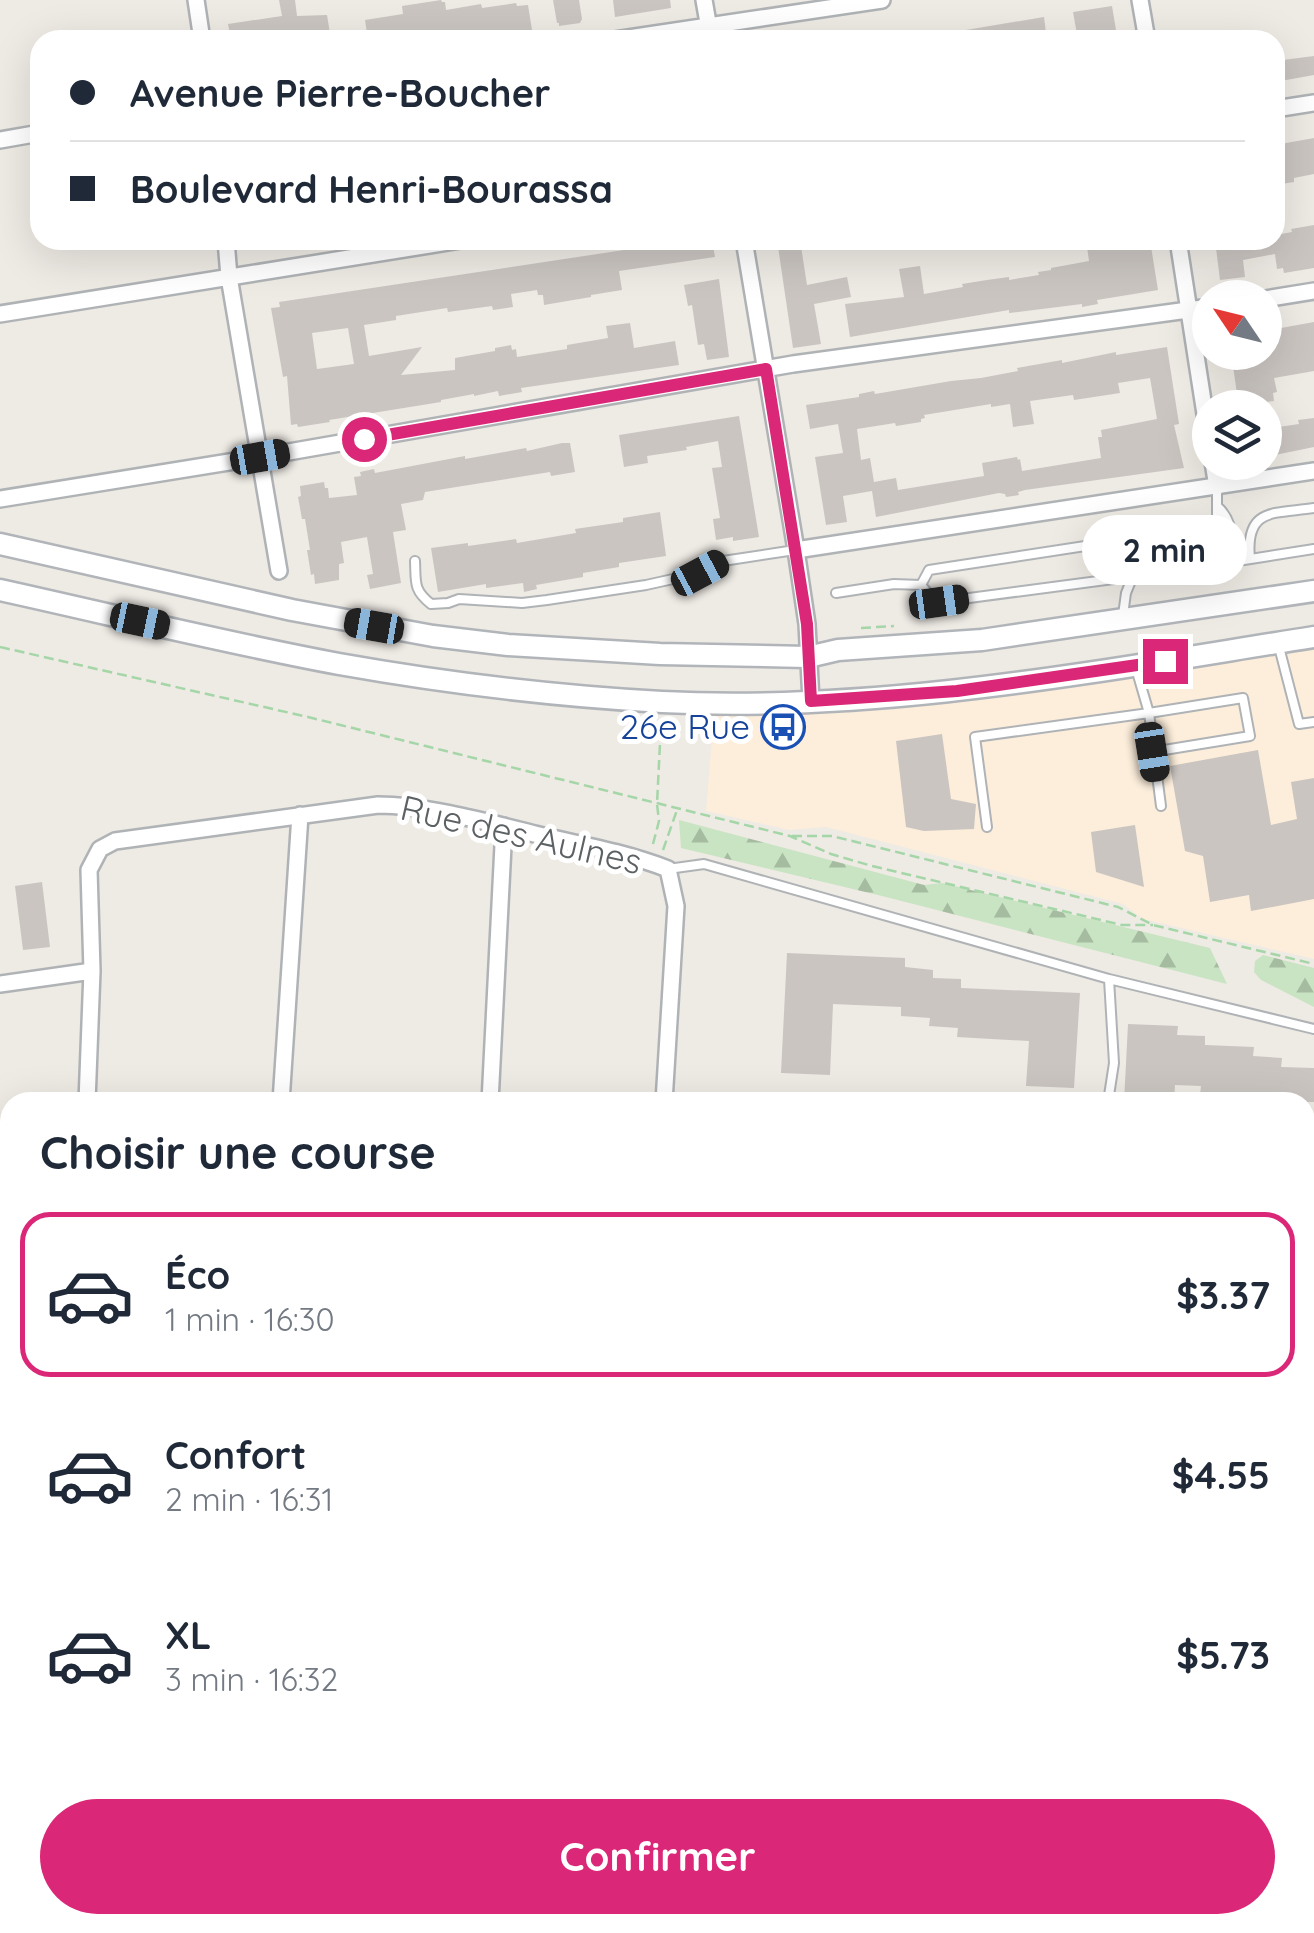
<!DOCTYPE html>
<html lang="fr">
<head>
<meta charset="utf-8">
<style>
	body { margin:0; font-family:Quicksand,sans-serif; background:#f6f6f7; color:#1f2937; height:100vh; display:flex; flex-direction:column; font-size:38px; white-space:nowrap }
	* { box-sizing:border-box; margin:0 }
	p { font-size:32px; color:#747a83 }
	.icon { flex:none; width:55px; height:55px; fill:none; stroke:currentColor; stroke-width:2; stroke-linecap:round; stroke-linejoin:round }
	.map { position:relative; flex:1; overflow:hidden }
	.panel { position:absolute; left:0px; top:1092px; width:1315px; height:842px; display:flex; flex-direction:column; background:#fff; border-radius:30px 30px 0 0; box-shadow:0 10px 40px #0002 }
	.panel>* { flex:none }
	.hud { position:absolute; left:30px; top:30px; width:1255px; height:220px; border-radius:30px; box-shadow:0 10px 40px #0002; display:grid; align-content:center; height:220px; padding:0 40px; background:#fff }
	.needle { width:65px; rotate:305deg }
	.controls { position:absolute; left:1192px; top:280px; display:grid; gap:20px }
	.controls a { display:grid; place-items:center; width:90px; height:90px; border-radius:50%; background:#fff; box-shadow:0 10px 40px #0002; font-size:50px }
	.end { position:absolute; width:45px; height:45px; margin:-22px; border:12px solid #db2777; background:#fff; box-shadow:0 0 0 5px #fff }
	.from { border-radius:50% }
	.bubble { position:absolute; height:70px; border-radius:35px; background:#fff; box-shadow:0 10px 40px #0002; font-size:32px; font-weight:700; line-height:70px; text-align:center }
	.car { position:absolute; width:30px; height:60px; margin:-30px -15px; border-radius:12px; box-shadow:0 0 8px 2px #0007; background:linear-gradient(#222 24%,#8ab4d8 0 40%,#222 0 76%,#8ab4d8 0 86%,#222 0) }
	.hud b { display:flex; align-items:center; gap:35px; height:95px; font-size:38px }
	.hud b+b { border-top:2px solid #e0e1e3 }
	.hud i { width:25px; height:25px; background:#1f2937 }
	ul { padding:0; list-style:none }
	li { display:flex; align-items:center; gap:30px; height:165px; margin:0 20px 15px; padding:0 20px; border:5px solid transparent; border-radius:30px }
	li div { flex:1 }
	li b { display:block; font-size:38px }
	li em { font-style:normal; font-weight:700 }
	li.on { border-color:#db2777 }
	li>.icon { width:90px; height:90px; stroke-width:1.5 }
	h2 { padding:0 40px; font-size:45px; line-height:120px }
	.primary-button { display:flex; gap:20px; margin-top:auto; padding:20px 40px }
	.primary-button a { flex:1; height:115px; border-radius:60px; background:#db2777; color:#fff; font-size:40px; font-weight:700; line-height:115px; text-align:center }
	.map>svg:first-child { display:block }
</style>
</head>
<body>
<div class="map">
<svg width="1314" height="1933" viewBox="0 0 1314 1933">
	<defs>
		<pattern id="forest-firs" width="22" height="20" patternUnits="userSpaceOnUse" patternTransform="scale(2.5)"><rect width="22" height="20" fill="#c9e4c2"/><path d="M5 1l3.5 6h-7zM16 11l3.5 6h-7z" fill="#a6bca1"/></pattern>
	</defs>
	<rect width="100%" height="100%" fill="#eeeae4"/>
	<path fill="#fceedb" d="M1314,637v322l-171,-40 -20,-15 -297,-77 -37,3 -83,-19 9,-109h68z"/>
	<path fill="#e1dbd5" d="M638,1925h137l-1,8h-136z"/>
	<path fill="url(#forest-firs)" d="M679,820l245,65 18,-2 268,65 17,36 -345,-88 -201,-48z
		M1263,955l51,13v39l-53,-27 -7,-8 1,-11z"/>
	<path fill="#cac5c1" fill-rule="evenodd" d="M279,0h16l2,16 30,-1 4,25h-100l-3,-16 54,-8z
		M441,0l1,2h3l1,8 35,-6 1,4 34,-5 1,3 11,-1 4,25 -18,3 1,4 -16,3 -1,-7 -45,7h-85l-3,-20 38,-6 -1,-8z
		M553,0h26l3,19 -2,4 -21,3v-3h-2z
		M613,0h57l1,8 -56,9z
		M1112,6l5,30 -39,4 -5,-28z
		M1044,17l2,16 -6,1 1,6h-92l-1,-7z
		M1314,56v19l-39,7v-21z
		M1314,138v36l-20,4v4l-19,3v-40z
		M1314,225v43l-30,5 -1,-5 -6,1 -2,-15 -32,6 2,17 -25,3 -4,-32 35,-5v-3h26l-1,-5 16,-3 -1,-3z
		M671,240h41l3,17 -96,14 3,19 -31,5v2l-47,8 -1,-10h-5l-1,-5 -26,4 2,13 -20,3 -1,-4 -44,6 -1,-4 -51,8v4l-32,5 5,31 53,-9 -21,28 54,-5v-12l40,-7v-3l16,-3 1,5 4,-1 1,8 50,-8v-4l41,-7 -2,-12 24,-3 4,25 41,-7 4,24 -158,23 1,4 -23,4 -1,-5 -24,5v-2l-33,6v2l-112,18 1,2 -32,5 -1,-3 -6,1 -4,-49 -4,1 -12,-69 9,-1 -1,-5 345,-52 48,-8zM348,328l6,36 -37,5 -5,-36z
		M777,240h23l7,45 40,-8 4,20 -37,7 7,40 -28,4z
		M1086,240h64l8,50 -61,10 1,4 -16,3v-3l-73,9v-3l-159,27 -5,-33 59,-7 -5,-28 21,-3 4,28 39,-7 -1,-3 25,-4 22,-3v3l30,-5 -1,-3 13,-2v-2l38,-7z
		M719,279l10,78 -22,3 -3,-16 -6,1 -6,-40 -4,1 -4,-21z
		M1314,322v49l-40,7 3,14 -4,1 1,8 -15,2v5h-20l-8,-56h34v-21z
		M1167,347l12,77 -5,1 10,43 -159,22 -7,2 1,3 -13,2 -1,-3 -6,-1 -123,24 -4,-26 -29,5 4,26 -21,3 -11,-68 28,-4 -5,-29 -28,5 -4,-24 53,-8v-3l15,-3 1,3 76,-13 30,-3 37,-7 -1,-3 45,-8v3l54,-11v3zM1150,378l7,41 -56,11 1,7h-4l3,21 -79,13 -2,-12 -2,1 -1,-3 -35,6 2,13 -86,14 -2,-12 -22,4 -4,-24 -9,2 -4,-31 38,-6 1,3 25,-4v-3l4,-1 -1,-3 67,-11v3l19,-3 3,23 21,-3 -4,-23 43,-6 1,5 46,-7 -2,-10z
		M739,416l20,121 -26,4v-4l-17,3 -3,-21 7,-1 -8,-50 10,-1 -4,-26 -32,6 1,3 -40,6 1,7 -24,4 -5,-32z
		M1314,418v29l-49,10v-28l34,-5 -1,-4z
		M562,443h8l5,29 -24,4 -1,-4 -125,20 -2,8 -22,4 5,26 -13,2 8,51 -31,6 -3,-14 6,-1 -6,-37 -26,5 3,21 -5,1v16l-24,4 -1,-10 -3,1 -4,-25h3l-5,-31h-3l-4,-22 3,-1 -1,-10 24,-4 1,6h3l1,10 28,-3 -3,-18 7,-1 -1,-4 14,-3 1,4 90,-17v3l61,-11 1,3z
		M660,512l6,44 -47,7v4l-36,6v4l-47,8 1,4 -13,3 -1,-9 -37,5v-4l-48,8 -7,-44 37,-5v3l48,-7 1,4 59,-10 -1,-4 48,-7v-4z
		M942,734l9,65 25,5 -2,25 -50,2 -18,-4 -10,-86z
		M1258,750l13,75 26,-6 -6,-37 23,-4v121l-63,12 -2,-16 -39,7 -7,-46 -18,-5 -15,-85z
		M1135,825l9,62 -48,-15 -5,-40z
		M42,882l8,65 -27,3 -8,-64z
		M787,953l118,5v9l28,3v8l28,1v9l119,5 -6,95 -48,-2 3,-45 -72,-4 1,-9 -29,-2 1,-8 -29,-2v-9l-68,-3 -3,71 -49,-2z
		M1128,1024l50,2 -1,9 28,1v9l49,2 -1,9 29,2 -1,9 33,1v34h-65v-5l-49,-2 1,-9 -26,-1 -1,17h-50z"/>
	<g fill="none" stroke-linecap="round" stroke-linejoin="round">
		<g stroke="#b0b3b6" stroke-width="12">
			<path id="lane" d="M1217,487v38l5,24 7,13
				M1218,507c13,12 14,27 16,44l-6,6
				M1250,559c-5,-52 24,-45 64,-51
				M415,561c1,21 -2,29 16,43l17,-1 11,-4 63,4 25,-3 99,-15 54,-12 23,-12 72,-11
				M921,585l8,-15 267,-41 7,37
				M836,593l58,-9 27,1 12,14 6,3 235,-31 140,-22
				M1123,615l3,-22 7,-17
				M1279,647l20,77 15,-2
				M1152,752l98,-16 -7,-38 -94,15 12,93
				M987,827l-12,-90 174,-24 -14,-48
				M668,869l36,-5 405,115 205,50
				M1108,1102l6,-39 -5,-84"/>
		</g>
		<g stroke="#b0b3b6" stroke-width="20">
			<path id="street" d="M196,0l6,40
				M704,0l7,40
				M1140,0l7,40
				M615,40l267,-40
				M1275,109l39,-6
				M0,140l40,-7
				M226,240l3,37 50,294
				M744,240l52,310 11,74 4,77
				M1178,240l32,206
				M1265,299l49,-8
				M0,314l461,-74
				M1213,462l4,25
				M0,499l260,-42 533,-93 417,-57
				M796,550l518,-79
				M0,984l92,-13
				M87,1102l5,-131 -3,-101 11,-21 15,-8 263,-36c48,0 113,18 161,30 44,10 88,18 129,34l8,37 -12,196
				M281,1102l19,-287
				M490,1102l14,-276
				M0,1274h10
				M1305,1277l9,-1
				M45,1933v-8
				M245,1933v-8
				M449,1933l1,-8
				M619,1933v-8
				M792,1933l1,-8
				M969,1933v-8
				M1136,1933v-8"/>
		</g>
		<g stroke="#b1b5b9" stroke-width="25">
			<path id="secondary" d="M0,544l292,66 141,26 75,9 152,9 148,3 30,-7 144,-10 332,-49
				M0,590c113,25 226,53 339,74 107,19 215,32 323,38 219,11 436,-31 652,-65
				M0,1835l10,1
				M1305,1892h9"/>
		</g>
		<path stroke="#a5d6a8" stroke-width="2.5" stroke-dasharray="10 5" stroke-linecap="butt" d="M861,628l33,-2
			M0,647l308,70 482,119 41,18 41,12 250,59h31
			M792,836h40l286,71 35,18 161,39
			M653,844l6,-23 -2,-17 4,-81
			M663,850l14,-40"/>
		<use href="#lane" stroke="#fff" stroke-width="8"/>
		<use href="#street" stroke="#fff" stroke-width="15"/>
		<use href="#secondary" stroke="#fff" stroke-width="20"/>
	</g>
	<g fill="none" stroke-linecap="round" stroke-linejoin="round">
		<path stroke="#db2777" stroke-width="12" d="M364,439l402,-70 41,255 4,77 146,-10 208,-30"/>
	</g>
	<defs>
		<g id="bus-ring" transform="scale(2.25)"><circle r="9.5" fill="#fff" stroke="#1a4fb4" stroke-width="1.5"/><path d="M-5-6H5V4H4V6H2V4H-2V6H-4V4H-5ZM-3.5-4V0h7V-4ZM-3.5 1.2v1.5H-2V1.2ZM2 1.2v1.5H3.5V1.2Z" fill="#1a4fb4"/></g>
	</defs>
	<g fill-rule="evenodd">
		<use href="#bus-ring" x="783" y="727"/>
	</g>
	<g text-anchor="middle" stroke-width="10" stroke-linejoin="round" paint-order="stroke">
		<g font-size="35" fill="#164399" stroke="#fff" text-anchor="end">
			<text x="750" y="739">26e Rue</text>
		</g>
		<g font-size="35" fill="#5c6164" stroke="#fff">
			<text transform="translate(521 835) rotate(13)" y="12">Rue des Aulnes</text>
		</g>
	</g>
</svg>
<div class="controls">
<a><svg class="needle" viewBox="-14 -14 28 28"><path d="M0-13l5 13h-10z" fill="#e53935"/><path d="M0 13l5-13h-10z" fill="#747a83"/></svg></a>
<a><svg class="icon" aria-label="layers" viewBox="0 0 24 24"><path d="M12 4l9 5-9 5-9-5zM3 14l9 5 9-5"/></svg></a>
</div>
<i class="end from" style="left:364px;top:439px"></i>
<i class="end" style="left:1165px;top:661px"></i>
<div class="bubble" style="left:1082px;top:515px;width:165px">2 min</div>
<i class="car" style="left:260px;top:457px;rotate:80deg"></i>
<i class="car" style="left:700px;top:573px;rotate:62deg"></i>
<i class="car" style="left:939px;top:602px;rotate:82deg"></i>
<i class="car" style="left:140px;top:621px;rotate:102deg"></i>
<i class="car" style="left:374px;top:626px;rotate:280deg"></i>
<i class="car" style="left:1152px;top:752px;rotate:171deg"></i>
<div class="hud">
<b><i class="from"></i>Avenue Pierre-Boucher</b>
<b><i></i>Boulevard Henri-Bourassa</b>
</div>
<section class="panel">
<h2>Choisir une course</h2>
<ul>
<li class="on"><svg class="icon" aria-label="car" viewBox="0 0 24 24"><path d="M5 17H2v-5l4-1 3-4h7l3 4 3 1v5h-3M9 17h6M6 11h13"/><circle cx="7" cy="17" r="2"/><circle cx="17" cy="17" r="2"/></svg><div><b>Éco</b><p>1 min · 16:30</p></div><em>$3.37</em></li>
<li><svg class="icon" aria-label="car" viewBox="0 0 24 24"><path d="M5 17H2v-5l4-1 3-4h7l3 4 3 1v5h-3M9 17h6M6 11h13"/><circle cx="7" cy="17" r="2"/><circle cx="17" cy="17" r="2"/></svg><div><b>Confort</b><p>2 min · 16:31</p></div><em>$4.55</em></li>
<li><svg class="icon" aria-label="car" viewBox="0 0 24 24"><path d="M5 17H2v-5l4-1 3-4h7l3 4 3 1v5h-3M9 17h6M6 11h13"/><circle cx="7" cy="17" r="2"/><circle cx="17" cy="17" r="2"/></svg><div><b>XL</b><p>3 min · 16:32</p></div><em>$5.73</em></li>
</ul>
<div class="primary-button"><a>Confirmer</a></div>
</section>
</div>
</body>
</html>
